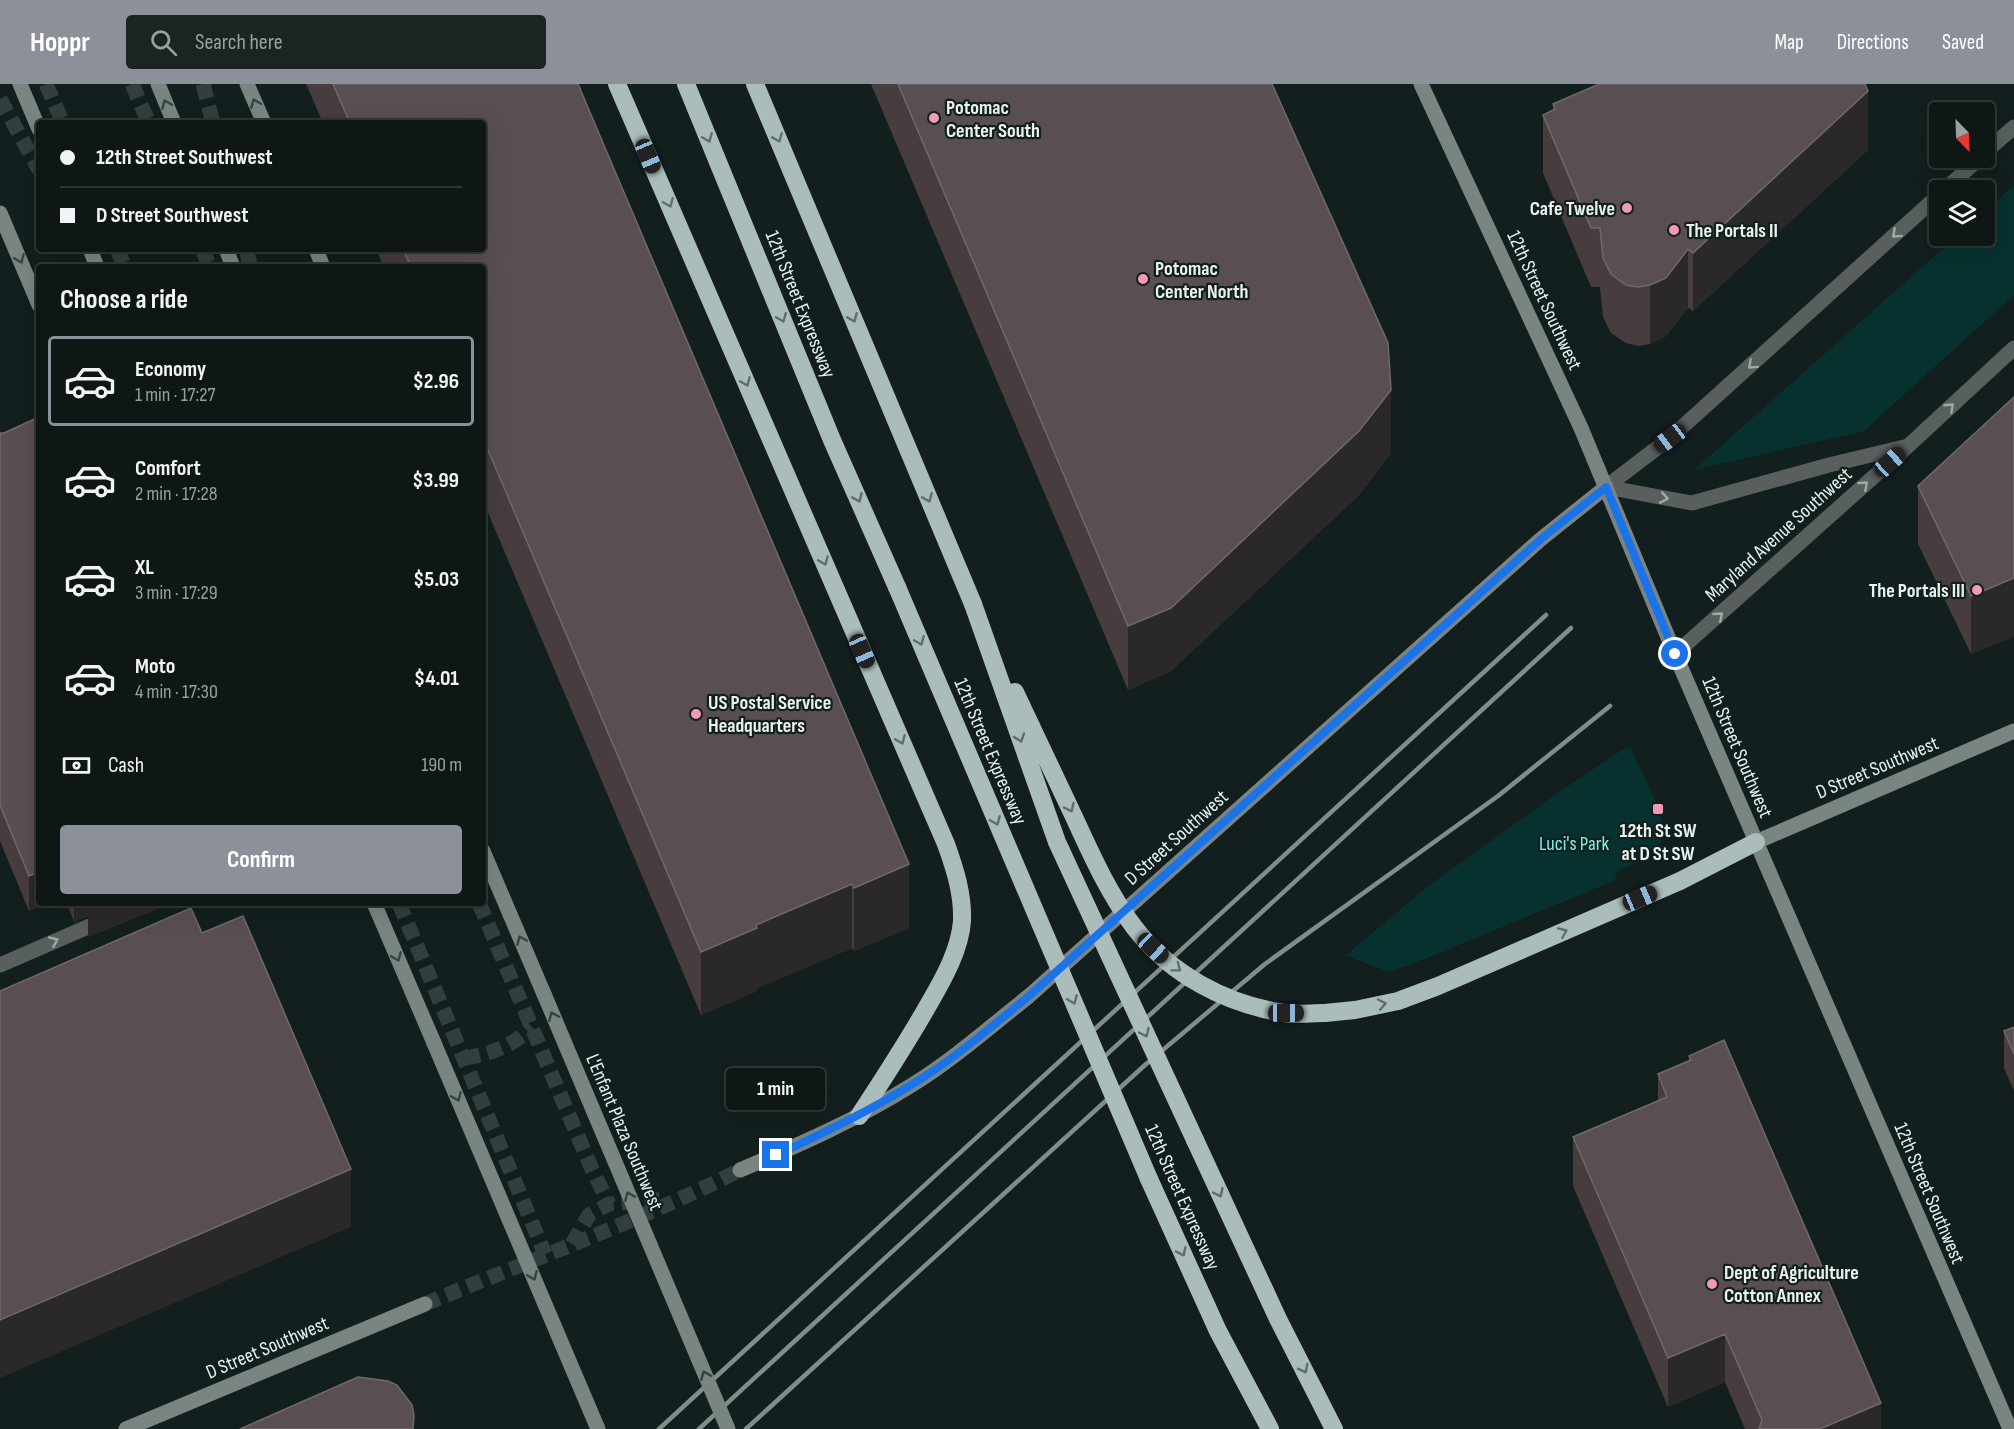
<!DOCTYPE html>
<html lang="en">
<head>
<meta charset="utf-8">
<style>
	body { margin:0; font-family:"Sofia Sans Condensed",sans-serif; background:#1c2423; color:#f1f3f6; height:100vh; display:flex; flex-direction:column; font-size:22px; white-space:nowrap }
	* { box-sizing:border-box; margin:0 }
	p { font-size:20px; color:#9b9fa1 }
	.icon { flex:none; width:33px; height:33px; fill:none; stroke:currentColor; stroke-width:2; stroke-linecap:round; stroke-linejoin:round }
	.map { position:relative; flex:1; overflow:hidden }
	.sheet { position:absolute; left:36px; top:180px; width:450px; height:642px; display:flex; flex-direction:column; background:#0e1716; border-radius:6px; box-shadow:0 6px 24px #0002,0 0 0 2px #2e3635 }
	.sheet>* { flex:none }
	.banner { position:absolute; left:36px; top:36px; width:450px; height:132px; border-radius:6px; box-shadow:0 6px 24px #0002,0 0 0 2px #2e3635; display:grid; align-content:center; height:132px; padding:0 24px; background:#0e1716 }
	.needle { width:39px; rotate:157deg }
	.buttons { position:absolute; left:1929px; top:18px; display:grid; gap:12px }
	.buttons a { display:grid; place-items:center; width:66px; height:66px; border-radius:6px; background:#0e1716; box-shadow:0 6px 24px #0002,0 0 0 2px #2e3635; font-size:30px }
	.end { position:absolute; width:27px; height:27px; margin:-14px; border:8px solid #1a73e8; background:#fff; box-shadow:0 0 0 3px #fff }
	.from { border-radius:50% }
	.bubble { position:absolute; height:42px; border-radius:6px; background:#0e1716; box-shadow:0 6px 24px #0002,0 0 0 2px #2e3635; font-size:20px; font-weight:700; line-height:42px; text-align:center }
	.car { position:absolute; width:18px; height:36px; margin:-18px -9px; border-radius:8px; box-shadow:0 0 4px 2px #0007; background:linear-gradient(#222 24%,#8ab4d8 0 40%,#222 0 76%,#8ab4d8 0 86%,#222 0) }
	.banner b { display:flex; align-items:center; gap:21px; height:57px; font-size:22px }
	.banner b+b { border-top:2px solid #2e3635 }
	.banner i { width:15px; height:15px; background:#f1f3f6 }
	ul { padding:0; list-style:none }
	li { display:flex; align-items:center; gap:18px; height:90px; margin:0 12px 9px; padding:0 12px; border:3px solid transparent; border-radius:6px }
	li div { flex:1 }
	li b { display:block; font-size:22px }
	li em { font-style:normal; font-weight:700 }
	li.selected { border-color:#8c9099 }
	li>.icon { width:54px; height:54px; stroke-width:1.5 }
	h2 { padding:0 24px; font-size:27px; line-height:72px }
	.pay { display:flex; align-items:center; gap:15px; height:66px; padding:0 24px; font-size:22px }
	.pay p { margin-inline-start:auto }
	.primary-button { display:flex; gap:12px; margin-top:auto; padding:12px 24px }
	.primary-button a { flex:1; height:69px; border-radius:6px; background:#8c9099; color:#fff; font-size:24px; font-weight:700; line-height:69px; text-align:center }
	header { display:flex; align-items:center; gap:36px; box-sizing:border-box; height:84px; padding:0 30px; background:#8c9099; color:#fff }
	header strong { font-size:28px }
	nav { display:flex; gap:33px; margin-inline-start:auto; font-size:21px }
	.search { width:420px; height:54px; background:#1c2423; display:flex; align-items:center; gap:15px; box-sizing:border-box; padding:0 21px; border-radius:6px; color:#9b9fa1; font-size:22px }
	.map>svg:first-child { display:block }
</style>
</head>
<body>
<header>
<strong>Hoppr</strong>
<div class="search"><svg class="icon" aria-label="search" viewBox="0 0 24 24"><circle cx="10" cy="10" r="6"/><path d="M15 15l6 6"/></svg>Search here</div>
<nav><a>Map</a><a>Directions</a><a>Saved</a></nav>
</header>
<div class="map">
<svg width="2014" height="1345" viewBox="0 0 2014 1345">
	<rect width="100%" height="100%" fill="#121f1e"/>
	<path fill="#07312e" d="M2014,101v110l-150,136 -170,39 263,-234h27l1,-25z
		M1631,664l26,56 7,25 -5,21 -44,23 1,7 -206,85 -23,7 -41,-17 81,-68 128,-92 67,-45z"/>
	<g fill="none" stroke-linecap="round" stroke-linejoin="round">
		<path stroke="#323f3e" stroke-width="15" stroke-dasharray="15 8" stroke-linecap="butt" d="M46,0l17,39
			M132,0l17,39
			M203,0l10,39
			M0,15l39,71
			M117,165l8,18
			M202,165l8,18
			M246,165l5,18
			M399,819l146,351
			M479,819l112,264 18,37
			M465,974c26,-4 48,-12 67,-31
			M572,1160l17,-29 20,-11 57,-5
			M425,1220c105,-44 213,-82 315,-134"/>
		<path stroke="#585f5e" stroke-width="15" d="M1984,69l30,-26
			M1944,106l36,-32
			M1606,403l64,-49 270,-244
			M1606,403l86,16 137,-38 75,-18
			M1675,570l232,-207 107,-99
			M0,881l143,-62"/>
		<path stroke="#7a8583" stroke-width="15" d="M20,0l19,45
			M158,0l16,39
			M247,0l17,39
			M1421,0l160,344 94,226 335,775
			M0,129l39,92
			M90,165l7,18
			M226,165l7,18
			M316,165l7,18
			M1756,758l258,-111
			M483,767l61,143
			M374,819l60,140
			M740,1086c59,-25 118,-51 172,-85 42,-26 79,-59 117,-89l512,-457 65,-52
			M126,1345l299,-125"/>
		<path stroke="#abbdba" stroke-width="18" d="M617,0l329,760c9,25 17,50 16,77 -2,28 -18,57 -32,81 -22,39 -46,76 -71,114
			M686,0l146,356 65,147
			M755,0l218,520
			M1325,929l30,-3 43,-9 40,-15 242,-105 76,-39
			M1195,1056l83,179 56,110
			M1149,1095l69,152 52,98"/>
		<path stroke="#818c8b" stroke-width="4.5" d="M659,1345l887,-814
			M699,1345l872,-801
			M746,1345l399,-364 120,-101 233,-168 112,-90"/>
		<path stroke="#7a8583" stroke-width="15" d="M544,910l184,435
			M434,959l164,386"/>
		<path stroke="#abbdba" stroke-width="18" d="M897,503l252,592
			M973,520l84,238 138,298
			M1015,608c20,42 40,85 60,127 17,37 34,75 59,108 36,47 91,77 150,86 13,2 27,0 41,0"/>
	</g>
	<path fill="#473c3e" d="M306,0h272l331,844 -55,23 -2,-3 -95,40v3l-56,24 -218,-514v-234h-99l-8,-18h107v-126h-160z
		M871,0h401l119,369 -32,42 -188,176 -43,19z
		M1553,20l315,46 -175,161 -5,-3 -22,28 -16,8 -12,2 -12,-3 -15,-10 -8,-16 -3,-30h-9l-48,-114v-58l10,-5z
		M2014,313v239l-43,18 -53,-110v-58z
		M0,349l39,470h10l-20,8 -29,-70z
		M67,819h105l-84,34v-21l-14,6z
		M2014,943v64l-10,-23v-37z
		M1689,972l192,373h-136l-20,-47 -57,25 -95,-221v-49l85,-36v-27l31,-13z"/>
	<path fill="#2b2829" d="M1868,7v59l-175,161v-58z
		M1688,165v59l-22,28 -16,8v-59z
		M1391,306v63l-32,42 -188,176 -43,19v-64z
		M2014,494v58l-43,18v-58z
		M909,780v64l-55,23v-63z
		M39,788v31h10l-20,8v-35z
		M852,800v64l-95,40v3l-56,24v-63l55,-27z
		M74,819h98l-84,34v-21l-14,6z
		M351,1085v58l-351,151v-58z
		M1725,1250v48l-57,25v-49z
		M1881,1319v26h-61z"/>
	<path fill="#594f52" stroke="#6f696b" stroke-width="1.5" d="M333,0h245l331,780 -55,24 -2,-4 -96,41 1,3 -56,24 -218,-514v-171h-72l-8,-18h80v-126h-133z
		M898,0h374l116,259 3,47 -32,41 -188,177 -43,18z
		M1599,0h266l3,7 -175,162 -5,-4 -22,29 -16,7 -12,2 -12,-2 -15,-11 -8,-16 -3,-30h-9l-48,-113 12,-6 -2,-5z
		M2014,313v181l-43,18 -53,-110z
		M39,333v455l-10,4 -29,-71v-372h4z
		M191,824l11,25 41,-17 108,253 -351,151v-329z
		M2014,943v27l-10,-23z
		M1724,956l157,363 -61,26h-61l3,-9 -37,-86 -57,24 -95,-221 94,-40 -9,-23 33,-14 -2,-4z
		M358,1293l30,4 9,4 15,20 2,10 -1,14h-173z"/>
	<defs><path id="oneway-chevron" d="M-2-3.5L2.5 0L-2 3.5" fill="none" stroke-width="1.6" stroke-linecap="round" stroke-linejoin="round" transform="scale(1.5)"/></defs>
	<g stroke="#364341">
		<use href="#oneway-chevron" transform="translate(255 19) rotate(-113)"/>
		<use href="#oneway-chevron" transform="translate(166 20) rotate(-113)"/>
		<use href="#oneway-chevron" transform="translate(20 175) rotate(67)"/>
		<use href="#oneway-chevron" transform="translate(521 856) rotate(-113)"/>
		<use href="#oneway-chevron" transform="translate(397 873) rotate(67)"/>
		<use href="#oneway-chevron" transform="translate(553 932) rotate(-113)"/>
		<use href="#oneway-chevron" transform="translate(457 1013) rotate(67)"/>
		<use href="#oneway-chevron" transform="translate(629 1112) rotate(-113)"/>
		<use href="#oneway-chevron" transform="translate(533 1192) rotate(67)"/>
		<use href="#oneway-chevron" transform="translate(705 1291) rotate(-113)"/>
	</g>
	<g stroke="#5e6e6c">
		<use href="#oneway-chevron" transform="translate(708 54) rotate(68)"/>
		<use href="#oneway-chevron" transform="translate(778 54) rotate(67)"/>
		<use href="#oneway-chevron" transform="translate(669 119) rotate(67)"/>
		<use href="#oneway-chevron" transform="translate(782 234) rotate(68)"/>
		<use href="#oneway-chevron" transform="translate(853 234) rotate(67)"/>
		<use href="#oneway-chevron" transform="translate(746 298) rotate(67)"/>
		<use href="#oneway-chevron" transform="translate(858 414) rotate(66)"/>
		<use href="#oneway-chevron" transform="translate(928 414) rotate(67)"/>
		<use href="#oneway-chevron" transform="translate(824 477) rotate(67)"/>
		<use href="#oneway-chevron" transform="translate(920 557) rotate(67)"/>
		<use href="#oneway-chevron" transform="translate(1020 654) rotate(71)"/>
		<use href="#oneway-chevron" transform="translate(901 656) rotate(67)"/>
		<use href="#oneway-chevron" transform="translate(1070 724) rotate(65)"/>
		<use href="#oneway-chevron" transform="translate(996 737) rotate(67)"/>
		<use href="#oneway-chevron" transform="translate(1563 848) rotate(-23)"/>
		<use href="#oneway-chevron" transform="translate(1177 884) rotate(37)"/>
		<use href="#oneway-chevron" transform="translate(1073 916) rotate(67)"/>
		<use href="#oneway-chevron" transform="translate(1382 920) rotate(-12)"/>
		<use href="#oneway-chevron" transform="translate(1145 949) rotate(65)"/>
		<use href="#oneway-chevron" transform="translate(1219 1109) rotate(65)"/>
		<use href="#oneway-chevron" transform="translate(1182 1168) rotate(65)"/>
		<use href="#oneway-chevron" transform="translate(1304 1285) rotate(63)"/>
	</g>
	<g stroke="#a0a8a8">
		<use href="#oneway-chevron" transform="translate(1896 150) rotate(138)"/>
		<use href="#oneway-chevron" transform="translate(1752 281) rotate(138)"/>
		<use href="#oneway-chevron" transform="translate(1950 323) rotate(-43)"/>
		<use href="#oneway-chevron" transform="translate(1864 401) rotate(-42)"/>
		<use href="#oneway-chevron" transform="translate(1664 414) rotate(10)"/>
		<use href="#oneway-chevron" transform="translate(1719 532) rotate(-41)"/>
		<use href="#oneway-chevron" transform="translate(54 857) rotate(-23)"/>
	</g>
	<g fill="none" stroke-linecap="round" stroke-linejoin="round">
		<path stroke="#1a73e8" stroke-width="8" d="M776,1071c46,-21 92,-43 135,-70 42,-25 80,-58 118,-89l512,-457 65,-52 69,167"/>
	</g>
	<g fill="#f19ab1" stroke="#121f1e" stroke-width="2">
		<circle cx="934" cy="34" r="6"/>
		<circle cx="1627" cy="124" r="6"/>
		<circle cx="1674" cy="146" r="6"/>
		<circle cx="1143" cy="195" r="6"/>
		<circle cx="1977" cy="506" r="6"/>
		<circle cx="696" cy="630" r="6"/>
		<rect x="1652" y="719" width="12" height="12" rx="3"/>
		<circle cx="1712" cy="1200" r="6"/>
	</g>
	<g text-anchor="middle" stroke-width="4.5" stroke-linejoin="round" paint-order="stroke">
		<g font-size="20" font-weight="bold" fill="#e9f2f1" stroke="#121f1e" text-anchor="start">
			<text x="946" y="30">Potomac<tspan x="946" dy="23">Center South</tspan></text>
			<text x="1615" y="131" text-anchor="end">Cafe Twelve</text>
			<text x="1686" y="153">The Portals II</text>
			<text x="1155" y="191">Potomac<tspan x="1155" dy="23">Center North</tspan></text>
			<text x="1965" y="513" text-anchor="end">The Portals III</text>
			<text x="708" y="625">US Postal Service<tspan x="708" dy="23">Headquarters</tspan></text>
			<text x="1658" y="753" text-anchor="middle">12th St SW<tspan x="1658" dy="23">at D St SW</tspan></text>
			<text x="1724" y="1195">Dept of Agriculture<tspan x="1724" dy="23">Cotton Annex</tspan></text>
		</g>
		<g font-size="20" fill="#e9f2f1" stroke="#121f1e">
			<text transform="translate(1545 216) rotate(65)" y="7">12th Street Southwest</text>
			<text transform="translate(801 220) rotate(68)" y="7">12th Street Expressway</text>
			<text transform="translate(1778 450) rotate(-42)" y="7">Maryland Avenue Southwest</text>
			<text transform="translate(1738 663) rotate(67)" y="7">12th Street Southwest</text>
			<text transform="translate(991 667) rotate(67)" y="7">12th Street Expressway</text>
			<text transform="translate(1877 683) rotate(-23)" y="7">D Street Southwest</text>
			<text transform="translate(1176 753) rotate(-42)" y="7">D Street Southwest</text>
			<text transform="translate(625 1048) rotate(67)" y="7">L'Enfant Plaza Southwest</text>
			<text transform="translate(1930 1109) rotate(67)" y="7">12th Street Southwest</text>
			<text transform="translate(1183 1113) rotate(66)" y="7">12th Street Expressway</text>
			<text transform="translate(267 1263) rotate(-23)" y="7">D Street Southwest</text>
		</g>
		<g font-size="20" fill="#78f3e7" stroke="#121f1e">
			<text x="1574" y="766">Luci's Park</text>
		</g>
	</g>
</svg>
<div class="buttons">
<a><svg class="needle" viewBox="-14 -14 28 28"><path d="M0-13l5 13h-10z" fill="#e53935"/><path d="M0 13l5-13h-10z" fill="#9b9fa1"/></svg></a>
<a><svg class="icon" aria-label="layers" viewBox="0 0 24 24"><path d="M12 4l9 5-9 5-9-5zM3 14l9 5 9-5"/></svg></a>
</div>
<i class="end from" style="left:1675px;top:570px"></i>
<i class="end" style="left:776px;top:1071px"></i>
<div class="bubble" style="left:726px;top:984px;width:99px">1 min</div>
<i class="car" style="left:648px;top:72px;rotate:157deg"></i>
<i class="car" style="left:1670px;top:354px;rotate:233deg"></i>
<i class="car" style="left:1890px;top:378px;rotate:48deg"></i>
<i class="car" style="left:862px;top:567px;rotate:156deg"></i>
<i class="car" style="left:1640px;top:814px;rotate:67deg"></i>
<i class="car" style="left:1153px;top:864px;rotate:133deg"></i>
<i class="car" style="left:1286px;top:929px;rotate:90deg"></i>
<div class="banner">
<b><i class="from"></i>12th Street Southwest</b>
<b><i></i>D Street Southwest</b>
</div>
<section class="sheet">
<h2>Choose a ride</h2>
<ul>
<li class="selected"><svg class="icon" aria-label="car" viewBox="0 0 24 24"><path d="M5 17H2v-5l4-1 3-4h7l3 4 3 1v5h-3M9 17h6M6 11h13"/><circle cx="7" cy="17" r="2"/><circle cx="17" cy="17" r="2"/></svg><div><b>Economy</b><p>1 min · 17:27</p></div><em>$2.96</em></li>
<li><svg class="icon" aria-label="car" viewBox="0 0 24 24"><path d="M5 17H2v-5l4-1 3-4h7l3 4 3 1v5h-3M9 17h6M6 11h13"/><circle cx="7" cy="17" r="2"/><circle cx="17" cy="17" r="2"/></svg><div><b>Comfort</b><p>2 min · 17:28</p></div><em>$3.99</em></li>
<li><svg class="icon" aria-label="car" viewBox="0 0 24 24"><path d="M5 17H2v-5l4-1 3-4h7l3 4 3 1v5h-3M9 17h6M6 11h13"/><circle cx="7" cy="17" r="2"/><circle cx="17" cy="17" r="2"/></svg><div><b>XL</b><p>3 min · 17:29</p></div><em>$5.03</em></li>
<li><svg class="icon" aria-label="car" viewBox="0 0 24 24"><path d="M5 17H2v-5l4-1 3-4h7l3 4 3 1v5h-3M9 17h6M6 11h13"/><circle cx="7" cy="17" r="2"/><circle cx="17" cy="17" r="2"/></svg><div><b>Moto</b><p>4 min · 17:30</p></div><em>$4.01</em></li>
</ul>
<div class="pay"><svg class="icon" aria-label="cash" viewBox="0 0 24 24"><path d="M3 7h18v10H3z"/><circle cx="12" cy="12" r="2"/></svg>Cash<p>190 m</p></div>
<div class="primary-button"><a>Confirm</a></div>
</section>
</div>
</body>
</html>
